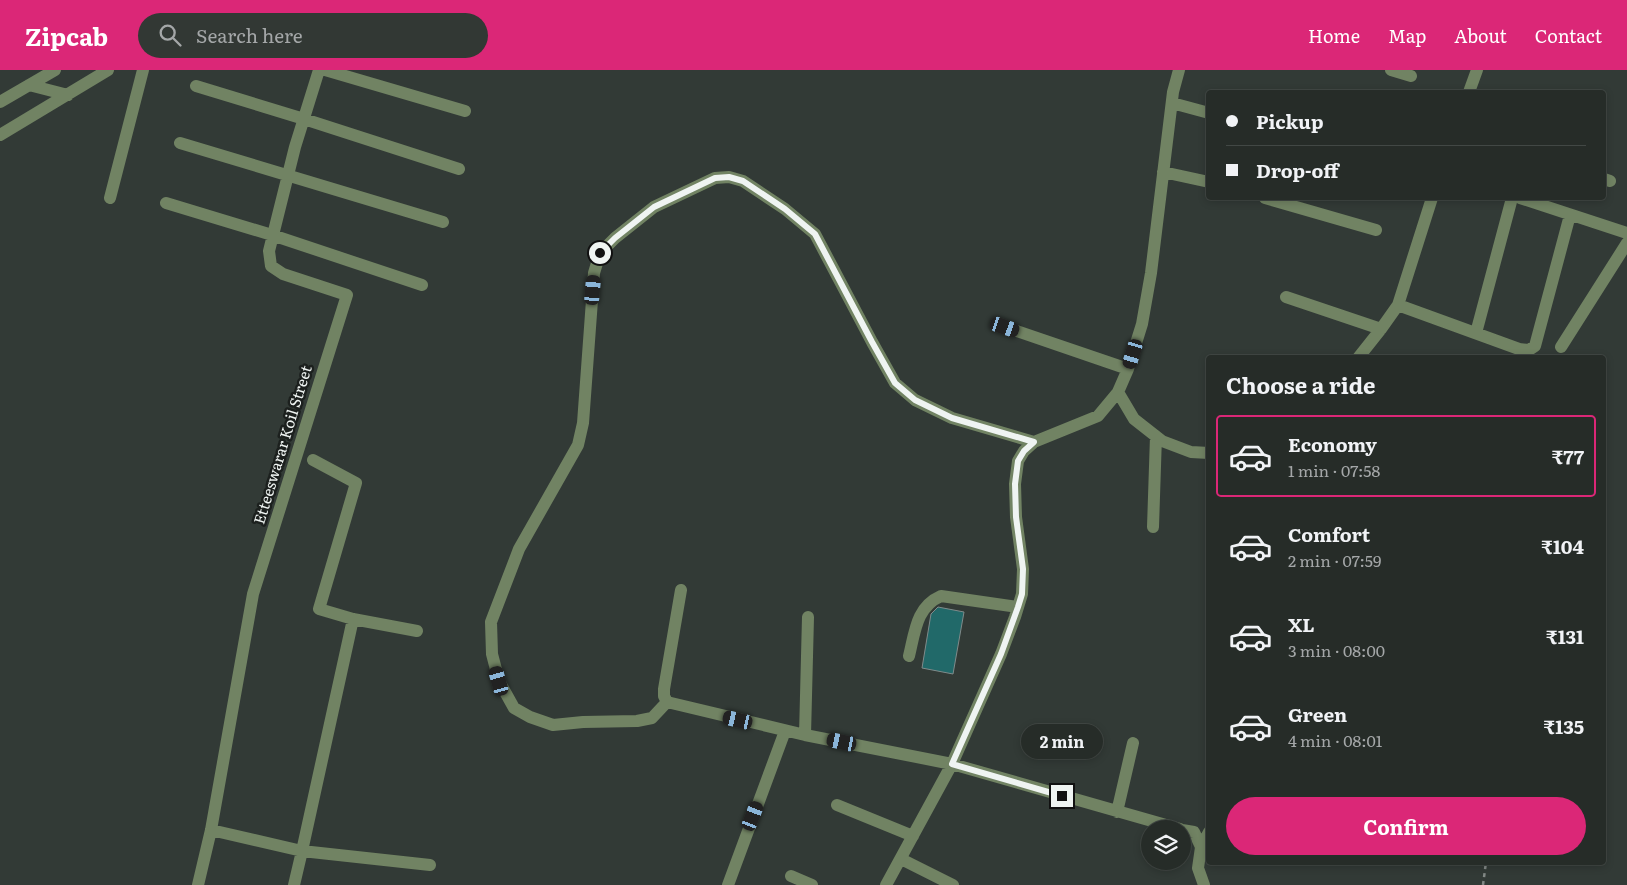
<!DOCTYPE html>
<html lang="en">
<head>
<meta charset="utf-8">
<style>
	body { margin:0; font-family:Literata,serif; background:#323834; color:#f1f3f6; height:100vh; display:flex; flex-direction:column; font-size:19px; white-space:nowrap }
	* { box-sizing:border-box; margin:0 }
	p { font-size:16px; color:#a4a7a8 }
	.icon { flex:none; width:28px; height:28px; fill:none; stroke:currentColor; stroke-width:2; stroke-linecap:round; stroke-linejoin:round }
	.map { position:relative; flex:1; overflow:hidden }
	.side { position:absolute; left:1206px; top:285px; width:400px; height:510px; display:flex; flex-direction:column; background:#262c28; border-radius:5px; box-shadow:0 2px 8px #0003,0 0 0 1px #424845 }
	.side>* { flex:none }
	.hud { position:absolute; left:1206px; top:20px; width:400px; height:110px; border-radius:5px; box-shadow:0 2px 8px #0003,0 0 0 1px #424845; display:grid; align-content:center; height:110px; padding:0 20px; background:#262c28 }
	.fabs { position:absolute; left:1141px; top:750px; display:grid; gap:10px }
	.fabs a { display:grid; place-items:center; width:50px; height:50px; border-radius:50%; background:#262c28; box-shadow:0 2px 8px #0003,0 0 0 1px #424845; font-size:25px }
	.end { position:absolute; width:22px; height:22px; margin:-11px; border:6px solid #eff4f2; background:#111; box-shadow:0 0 0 2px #111 }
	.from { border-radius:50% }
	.bubble { position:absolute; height:35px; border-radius:18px; background:#262c28; box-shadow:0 2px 8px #0003,0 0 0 1px #424845; font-size:16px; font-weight:700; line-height:35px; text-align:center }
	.car { position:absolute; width:15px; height:30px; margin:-15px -8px; border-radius:6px; box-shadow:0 0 4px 1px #0007; background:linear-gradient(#222 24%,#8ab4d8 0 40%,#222 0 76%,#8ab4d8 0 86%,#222 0) }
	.hud b { display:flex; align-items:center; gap:18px; height:48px; font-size:19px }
	.hud b+b { border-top:1px solid #424845 }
	.hud i { width:12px; height:12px; background:#f1f3f6 }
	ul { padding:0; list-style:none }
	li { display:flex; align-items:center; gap:15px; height:82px; margin:0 10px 8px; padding:0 10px; border:2px solid transparent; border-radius:5px }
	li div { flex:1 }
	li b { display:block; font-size:19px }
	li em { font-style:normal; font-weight:700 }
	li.current { border-color:#db2777 }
	li>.icon { width:45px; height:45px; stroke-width:1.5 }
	h2 { padding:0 20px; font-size:22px; line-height:60px }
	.action { display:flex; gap:10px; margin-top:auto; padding:10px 20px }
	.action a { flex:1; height:58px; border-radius:30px; background:#db2777; color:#fff; font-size:20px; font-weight:700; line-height:58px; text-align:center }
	header { display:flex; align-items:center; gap:30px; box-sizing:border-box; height:70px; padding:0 25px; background:#db2777; color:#fff }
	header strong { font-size:24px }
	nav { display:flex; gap:28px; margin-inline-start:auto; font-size:18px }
	.search { width:350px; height:45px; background:#323834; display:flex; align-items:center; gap:12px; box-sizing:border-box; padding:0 18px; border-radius:28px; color:#a4a7a8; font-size:19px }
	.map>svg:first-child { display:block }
</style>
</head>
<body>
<header>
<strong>Zipcab</strong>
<div class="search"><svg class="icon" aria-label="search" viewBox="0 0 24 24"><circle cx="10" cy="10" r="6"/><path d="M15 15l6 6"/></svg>Search here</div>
<nav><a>Home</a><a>Map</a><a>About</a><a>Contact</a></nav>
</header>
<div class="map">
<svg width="1627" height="815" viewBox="0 0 1627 815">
	<rect width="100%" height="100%" fill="#323a36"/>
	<path fill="#216969" stroke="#808b8b" d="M938,537l26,5 -11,62 -31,-6 9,-54z"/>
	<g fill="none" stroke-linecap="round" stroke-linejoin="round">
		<path stroke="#828885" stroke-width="2.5" stroke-dasharray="4 4" stroke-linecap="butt" d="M1483,815l3,-23"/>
		<path stroke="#718363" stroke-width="12" d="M325,0l140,41
			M1391,0l20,6
			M29,15l39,10
			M196,16l108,33 155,50
			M1469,22l8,-22
			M0,32l55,-32
			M1172,33l37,10
			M0,65l108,-65
			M180,73l263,79
			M1163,102l46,10
			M1604,109l6,2
			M110,128l33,-128
			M1265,128l111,32
			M1520,128l107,35
			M166,133l106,32 150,50
			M1286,227l95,32
			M1398,235l121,44 10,1 6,-4 35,-131
			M1005,257l123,42
			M1476,263l36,-135
			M1561,277l66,-104
			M1358,288l23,-29 17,-24 34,-107
			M1118,322l16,27 28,22 29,11 18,1
			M313,390l43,23 -37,126 34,10 64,12
			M1153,457l3,-91
			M681,520l-17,99v7l3,6 138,33 147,29 228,65
			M909,586c6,-24 7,-49 32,-60l77,11
			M667,632l-15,16 -15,3 -54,1 -30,3 -23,-8 -16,-9 -15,-27 -7,-27 -1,-32 28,-73 59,-104 5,-22 11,-150 6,-20 15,-15 39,-31 61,-29 14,-1 14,4 42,28 30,25 57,108 23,41 20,17 37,18 82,24
			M805,665l3,-118
			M837,735l76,31
			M1117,742l16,-69
			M211,760l91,21 51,-232
			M1182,760l12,2 7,15 -3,21 6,17
			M1201,777l8,-15
			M901,789l52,26
			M791,806l21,9
			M198,815l13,-55 42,-236 94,-299 -64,-21 -12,-8 -2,-15 26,-104 24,-77
			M294,815l8,-34 128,14
			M728,815l57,-154
			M886,815l66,-121 49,-110 14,-37 7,-23 1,-25 -7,-52 -1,-33 3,-23 6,-10 10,-9 64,-26 20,-24 10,-23 14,-45 9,-51 22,-181 6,-22"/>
	</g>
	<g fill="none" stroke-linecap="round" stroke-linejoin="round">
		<path stroke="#eff4f2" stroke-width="6" d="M600,183l15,-15 39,-31 61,-29 14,-1 14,4 42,28 30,25 57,108 23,41 20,17 37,18 82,24 -10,9 -6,10 -3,23 1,33 7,52 -1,25 -4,13 -17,47 -49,110 110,32"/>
	</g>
	<g text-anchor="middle" stroke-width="5" stroke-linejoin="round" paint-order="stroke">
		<g font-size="15" fill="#eff4f2" stroke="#1c201e">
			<text transform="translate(283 375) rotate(-73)" y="5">Etteeswarar Koil Street</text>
		</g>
	</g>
</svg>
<div class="fabs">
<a><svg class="icon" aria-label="layers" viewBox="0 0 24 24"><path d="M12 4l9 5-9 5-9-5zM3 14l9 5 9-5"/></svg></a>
</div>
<i class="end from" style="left:600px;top:183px"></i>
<i class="end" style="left:1062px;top:726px"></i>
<div class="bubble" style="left:1021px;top:654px;width:82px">2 min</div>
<i class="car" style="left:593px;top:220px;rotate:5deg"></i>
<i class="car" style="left:1005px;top:257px;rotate:109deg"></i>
<i class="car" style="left:1133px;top:284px;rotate:197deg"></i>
<i class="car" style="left:499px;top:611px;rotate:344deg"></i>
<i class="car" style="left:738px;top:650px;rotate:283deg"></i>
<i class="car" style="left:842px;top:672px;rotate:282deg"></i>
<i class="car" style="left:753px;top:746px;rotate:21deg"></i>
<div class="hud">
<b><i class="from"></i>Pickup</b>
<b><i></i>Drop-off</b>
</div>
<section class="side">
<h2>Choose a ride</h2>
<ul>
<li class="current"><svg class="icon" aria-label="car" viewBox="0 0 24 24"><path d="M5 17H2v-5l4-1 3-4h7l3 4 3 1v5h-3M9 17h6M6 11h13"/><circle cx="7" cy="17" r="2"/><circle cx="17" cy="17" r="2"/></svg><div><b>Economy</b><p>1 min · 07:58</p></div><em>₹77</em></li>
<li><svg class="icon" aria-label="car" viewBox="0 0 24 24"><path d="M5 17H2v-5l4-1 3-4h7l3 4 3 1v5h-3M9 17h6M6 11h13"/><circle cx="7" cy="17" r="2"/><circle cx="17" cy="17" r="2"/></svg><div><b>Comfort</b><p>2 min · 07:59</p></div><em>₹104</em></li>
<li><svg class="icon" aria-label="car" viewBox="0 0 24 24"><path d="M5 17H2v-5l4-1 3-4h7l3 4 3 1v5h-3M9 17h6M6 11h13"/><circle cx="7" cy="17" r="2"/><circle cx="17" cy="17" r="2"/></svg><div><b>XL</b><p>3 min · 08:00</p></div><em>₹131</em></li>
<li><svg class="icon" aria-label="car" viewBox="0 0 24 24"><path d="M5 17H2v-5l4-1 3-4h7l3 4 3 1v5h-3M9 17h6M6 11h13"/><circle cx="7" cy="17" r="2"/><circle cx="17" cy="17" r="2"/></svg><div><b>Green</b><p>4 min · 08:01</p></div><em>₹135</em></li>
</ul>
<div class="action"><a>Confirm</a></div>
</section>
</div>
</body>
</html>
